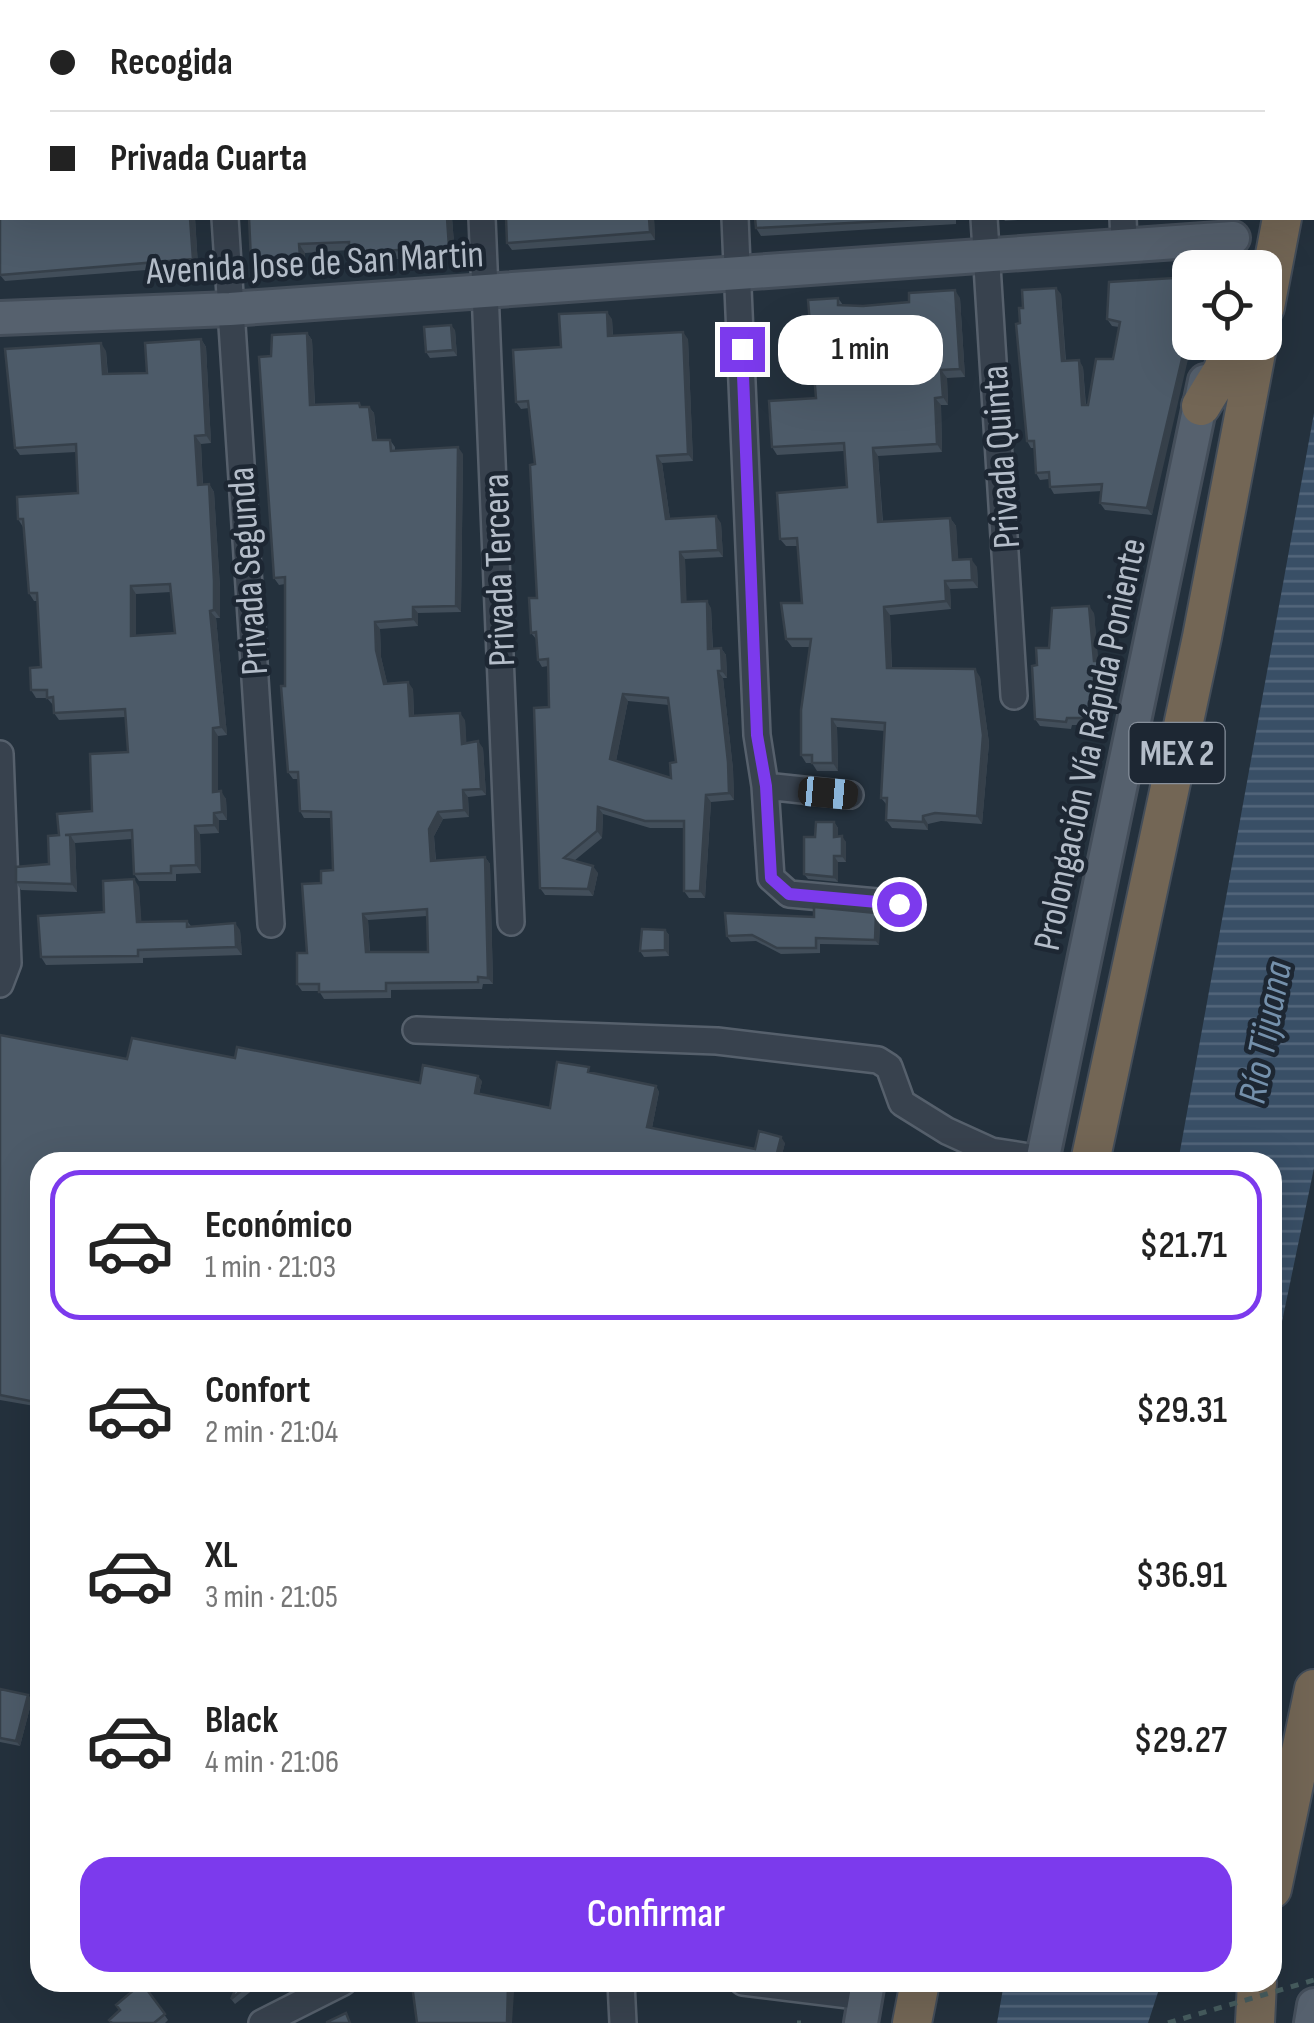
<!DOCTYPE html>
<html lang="es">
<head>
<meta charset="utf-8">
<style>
	body { margin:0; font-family:"Sofia Sans Condensed",sans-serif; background:#f2f2f2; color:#222; height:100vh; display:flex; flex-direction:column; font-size:38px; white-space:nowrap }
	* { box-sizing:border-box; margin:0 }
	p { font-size:32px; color:#767676 }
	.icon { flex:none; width:55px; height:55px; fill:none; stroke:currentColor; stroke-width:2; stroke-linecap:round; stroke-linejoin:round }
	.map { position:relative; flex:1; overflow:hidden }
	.details { position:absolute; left:30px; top:1152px; width:1252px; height:840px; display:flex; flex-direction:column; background:#fff; border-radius:30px; box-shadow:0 10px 40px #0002 }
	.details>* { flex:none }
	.guide { position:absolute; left:0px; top:0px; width:1315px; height:220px; box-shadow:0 10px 40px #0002; display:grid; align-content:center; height:220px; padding:0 50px; background:#fff }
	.tools { position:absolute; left:1172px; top:250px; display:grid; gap:20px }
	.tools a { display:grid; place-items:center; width:110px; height:110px; border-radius:20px; background:#fff; box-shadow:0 10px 40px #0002; font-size:50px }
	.end { position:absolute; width:45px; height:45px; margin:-22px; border:12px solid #7c3aed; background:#fff; box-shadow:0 0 0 5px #fff }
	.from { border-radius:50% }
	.bubble { position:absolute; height:70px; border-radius:30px; background:#fff; box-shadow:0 10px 40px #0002; font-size:32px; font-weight:600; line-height:70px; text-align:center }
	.car { position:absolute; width:30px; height:60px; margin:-30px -15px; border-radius:12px; box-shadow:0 0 8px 2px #0007; background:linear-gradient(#222 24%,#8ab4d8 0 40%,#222 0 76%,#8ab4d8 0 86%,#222 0) }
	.guide b { display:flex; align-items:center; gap:35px; height:95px; font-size:38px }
	.guide b+b { border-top:2px solid #e0e0e0 }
	.guide i { width:25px; height:25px; background:#222 }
	ul { padding:18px 0 0; list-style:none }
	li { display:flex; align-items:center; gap:30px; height:150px; margin:0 20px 15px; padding:0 30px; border:5px solid transparent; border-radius:30px }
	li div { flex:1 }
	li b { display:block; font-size:38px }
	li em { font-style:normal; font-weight:600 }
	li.on { border-color:#7c3aed }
	li>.icon { width:90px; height:90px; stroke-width:1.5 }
	.cta { display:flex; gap:20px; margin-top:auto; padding:20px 50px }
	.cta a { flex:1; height:115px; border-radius:30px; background:#7c3aed; color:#fff; font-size:40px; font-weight:600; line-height:115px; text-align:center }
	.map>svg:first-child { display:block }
</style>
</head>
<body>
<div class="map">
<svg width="1314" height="2023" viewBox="0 0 1314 2023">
	<defs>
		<pattern id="water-rules" width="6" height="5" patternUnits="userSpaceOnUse" patternTransform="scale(2.5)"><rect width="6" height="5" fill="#394f66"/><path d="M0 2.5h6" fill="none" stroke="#53667b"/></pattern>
	</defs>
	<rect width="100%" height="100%" fill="#24313d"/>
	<path fill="url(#water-rules)" d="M1314,413v755l-41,197 -1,-203h-94z
		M1004,1983v-1l157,1 -13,40h-151z"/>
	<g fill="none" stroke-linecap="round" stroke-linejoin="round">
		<g stroke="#56606c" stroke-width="30">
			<path id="minor" d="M215,0v2
				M466,0v2
				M720,0v2
				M966,0v2
				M1110,0v2
				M225,218l46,706
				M482,218l29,704
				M735,218l22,517 8,51 85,9
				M984,218l30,478
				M1123,218l1,25
				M0,754l8,209 -8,21
				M765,786l6,92 18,16 110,10
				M416,1030l301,11 161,19 11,7 13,36 45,28 44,20 51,8
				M621,1982l2,41
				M743,1982l122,15
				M262,2023l81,-41"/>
		</g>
		<g stroke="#444e5a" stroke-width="38">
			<path id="major" d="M1284,2v-2
				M0,318l230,-9 1003,-71
				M1042,1162l163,-781
				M861,2023l7,-41
				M1311,2023l3,-18"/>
		</g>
		<g stroke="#434d59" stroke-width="42">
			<path id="highway" d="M1312,62l2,-6
				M1265,307l17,-89
				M1201,406l22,-36 8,-28
				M1090,1162l112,-525 56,-295
				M1272,1889l42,-200
				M912,2023l8,-41
				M1255,2023l2,-41"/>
		</g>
		<path stroke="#465c5e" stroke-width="5" stroke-dasharray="8 8" stroke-linecap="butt" d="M797,2023h4"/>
		<use href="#minor" stroke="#38424e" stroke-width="25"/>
		<use href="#major" stroke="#56616e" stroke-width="32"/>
		<use href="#highway" stroke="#736655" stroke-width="38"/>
		<path stroke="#465c5e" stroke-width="5" stroke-dasharray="8 8" stroke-linecap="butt" d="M1168,2023l146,-43"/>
	</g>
	<path fill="#424e5a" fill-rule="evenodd" d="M0,0h181v2h-179v216h193l3,48 -193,15 -5,-6z
		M249,218h203l3,37 -100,7 -6,-12 -44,3v12l-48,3 -6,-8z
		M506,218h148l1,22 -143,10 -5,-7z
		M755,218h201v6l-195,12 -5,-8z
		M1003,218h38l-36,3z
		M1190,277l-38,238 -47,-5 -5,-7 2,-12 -48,3 -4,-7 -1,-8 -9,1 -4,-7 -2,-25h-3l-4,-7 -7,-118 41,-29 5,67 17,6 3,38h2l25,-46 6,-32 -7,-1 -5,-7z
		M838,298l5,7 20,1 97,-8 5,79 -18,1 1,27h-7l1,47 -64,4 5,66 67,-4 6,8 2,34 19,7 1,21 -28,1 1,20 -61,6 2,53 88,9 9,66 -7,81 -41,-3 -13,3v6l-36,-2 -6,-8 1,-15 -6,-7 4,-67 -48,-4 1,44h-21l-5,-8h-6l-5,-8 9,-108h-18l-6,-8 16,-36 -4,-57h-12l-6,-7 67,-52 -3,-36 -67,4 -5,-8 44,-49z
		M612,319l1,17 75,3 5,122 -31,2 8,56 51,4 2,34 -38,2 1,42 25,7 2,40h8l5,7 1,23h-4l10,91 1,31 -23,2 -6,96h-16l-5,-7v-63h-34l-47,-14 -1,24 -28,23 24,12 -5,23 -48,-1 -5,-7 9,-181 -1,-41 -6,1 -4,-7 -1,-20 -6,-7 6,-35 -2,-134 -6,-56 -8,1 -5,-7 45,-55zM628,701l41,4 7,57 -5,16 -55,-17z
		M455,330l2,26 -27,2 -4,-6z
		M307,333l5,7 3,64 44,-1 3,4h7l5,6 3,27h13l5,7v3l68,4 -2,158 -43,1v13l-38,3 1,28 6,26 26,6 1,27 51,4 1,23 17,5 3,47 -18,2 1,20 -26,2 -9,17 2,24 49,-3 5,7 3,120h-10l-1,5 -91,1v8l-67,1 -5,-8h-17l-5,-7 10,-31 14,-70 12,-13 -2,-52h-27l-4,-7 -1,-32h-6l-5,-7 -3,-86v-102l-6,1 -5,-7 -3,-222zM427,916l1,36h-58l-2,-32z
		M201,339l5,8 5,96 -10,1 2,41 6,-1 5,8 6,96v30h-4l11,117 -9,1v55l8,8 1,21h-8v13l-19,1 1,39 -25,1v7h-37l-5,-7 -2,-35 -57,4 2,49 -56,-2 -5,-8 33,-18 10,-29 33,-24 36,-59 -3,-35 -66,3 -5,-7 -1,-8 -6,-7h-11l-5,-8 10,-23 -3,-66h-4l-5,-8 -6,-66 -5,-8 60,-26 -2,-41 -56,3 -5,-7 91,-97 2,23 39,-1zM171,592l4,41 -39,3v-42z
		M1094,613l4,48 19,7 -15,57h-30l-1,4 -31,-3 -5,-7 2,-54 12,-17z
		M834,822l4,6v8l8,6v20h-8v20l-30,-3 -4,-5 11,-37z
		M139,887l2,35 46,-1 4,5 49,4 2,25 -99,3v5l-97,2 -5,-8z
		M876,913l4,6 -1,26 -59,-1v9l-39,1 -25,-13 -25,1 -4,-6 87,-19z
		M665,930l4,5v21l-25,1 -4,-6z
		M0,1035l127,24 108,-1 185,25 62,-2 -3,13 71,14 42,-35 64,13 3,6 -7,36 103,21 30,-6 -3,11 -742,8v245l-40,-7z
		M0,1689l28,6 4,5 -12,46 -20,-4z
		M239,1982h24l-28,22 -4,-5z
		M142,1983l26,37 -3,3h-54z"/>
	<path fill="#36404a" d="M190,218h5l3,48 -5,-7z
		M447,218h5l3,37 -6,-8z
		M649,218h5l1,22 -5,-8z
		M299,244l6,9v12l-5,-8z
		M1056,288l5,6 5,74 -4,-7z
		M955,290l5,8 5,79 -5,-8z
		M607,312l5,7 1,24 -5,-7z
		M451,325l4,5 2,26 -4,-6z
		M1190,325v17h2l-40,173 -5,-7z
		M683,332l5,7 5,122 -5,-7z
		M307,333l5,7 3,71 -5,-6z
		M201,339l5,8 5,96 -5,-8z
		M101,343l5,8 2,31 -5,-8z
		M1079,360l4,7 3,45 -4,-7z
		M941,370l6,8 1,27 -5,-8z
		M935,398l6,7 1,47 -5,-8z
		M369,407l5,6 3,34 -4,-7z
		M195,436l6,8 2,49 -5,-8z
		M458,447l5,7 -2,158 -5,-6z
		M873,448l5,8 5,74 -5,-8z
		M657,456l5,7 9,63 -5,-7z
		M209,484l5,8 6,96v30l-6,-8z
		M716,516l5,7 2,34 -5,-7z
		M950,518l6,8 3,42 -6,-8z
		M680,552l5,7 2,50 -5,-7z
		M971,559l6,8 1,21 -6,-8z
		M945,581l5,8 1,20 -5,-8z
		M131,586l5,8v50l-5,-8z
		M707,601l4,7 2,48 -5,-7z
		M1089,606l5,7 5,55 -5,-7z
		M413,607l5,6v13l-5,-7z
		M884,607l6,8 2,61 -5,-8z
		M210,611l6,7 11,117 -6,-8z
		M375,622l5,7 1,28 8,33 -5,-6 -8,-34z
		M721,648l5,7 1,23 -5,-7z
		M1112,661l5,7 -15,57 -5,-7z
		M975,669l5,8 9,66 -7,81 -5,-8z
		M718,671l5,7 10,91 1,31 -5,-7z
		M408,682l5,7 1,34 -4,-7z
		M623,694l5,7 -13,65 -5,-7z
		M460,713l5,7 2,30 -5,-6z
		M832,719l5,8 1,44 -5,-8z
		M213,728l5,8v63l-5,-7z
		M478,741l5,7 3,47 -5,-6z
		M463,790l5,7 1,20 -5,-7z
		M221,791l5,8 1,21 -5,-8z
		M706,795l5,7 -6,96 -5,-7z
		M598,807l5,7 -1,24 -5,-7z
		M438,812l5,7 -9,17 2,31 -5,-6 -2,-32z
		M214,813l5,7v13l-5,-8z
		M923,816l5,8v6l-5,-8z
		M834,822l4,6v14l-4,-5z
		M195,826l5,8 1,39 -5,-8z
		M70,835l5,8 2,49 -5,-8z
		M842,836l4,6v20l-4,-6z
		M834,856l4,6v20l-4,-5z
		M485,857l5,7 3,120 -5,-6z
		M593,866l5,7 -5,23 -5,-7z
		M134,879l5,8 3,42 -5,-7z
		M876,913l4,6 -1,26 -4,-5z
		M363,914l5,6 2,39 -4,-7z
		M235,923l5,7 2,25 -6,-8z
		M665,930l4,5v21l-4,-6z
		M478,1076l4,5 -4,18 -3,-6z
		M656,1086l3,6 -8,41 -4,-6z
		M781,1137l4,6 -4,16 -4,-6z
		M28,1695l4,5 -12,46 -4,-5z
		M508,1985l6,7 -2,31h-5z"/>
	<path fill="#4d5b69" stroke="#36404a" stroke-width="2.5" fill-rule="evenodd" d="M0,0h177v2h-175v216h188l3,41 -193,16z
		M264,0h165l1,2h-166z
		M489,0h188l1,2h-188z
		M742,0h196v2h-196z
		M1015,0h66v2h-66z
		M1142,0h94v2h-105v-1z
		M249,218h198l2,29 -100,6v-11l-50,2 1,13 -49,3z
		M506,218h143l1,14 -143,11z
		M755,218h185l-184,10z
		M1190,277v48l-43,183 -47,-5 2,-19 -52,3 -1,-15 -13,1 -2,-32h-7l-11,-117 4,-1 -1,-15h4l-1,-18 34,-2 6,73 17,-1 3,45h6l8,-46h17l7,-37 -13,-3 2,-37z
		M955,290l5,79 -19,1 2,27 -8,1 2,46 -64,4 5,74 72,-4 3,42 18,-1 1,21 -27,1 1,20 -62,6 3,61 88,1 8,66 -6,81 -42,-3 -12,3v6l-37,-2 1,-22h-6l4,-75 -53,-4 1,44h-21v-8h-11v-45l10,-71h-25l-5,-36h21l-5,-65 -17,1 -3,-46 70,-6 -3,-44 -72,4 -3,-46 47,-3 -8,-98 30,-2v7l25,1 46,-4v-9z
		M607,312l1,24 75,-4 5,122 -31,2 9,63 50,-3 2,34 -38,2 2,50 25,-1 1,48 13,-1 1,23h-4l10,91 1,31 -23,2 -6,96h-16v-70h-39l-47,-14 -1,24 -33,27 29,8 -5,23 -48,-1 -6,-180 15,-1 -1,-48 -10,1 -2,-28 -5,1 -2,-35h8l-7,-133 5,-1 -7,-63 -12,1 -3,-52 48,-3 -2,-33zM623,694l45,4 8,64 -6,1 1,15 -61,-19z
		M451,325l2,25 -27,2 -2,-25z
		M307,333l3,72 49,-2 1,4h9l4,33h17l1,11 67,-4 -2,159 -43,1v12l-38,3 1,28 8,34 24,-2 2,34 50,-3 2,31 16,-3 3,48 -18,1 1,20 -26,2 -9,17 2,32 54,-4 3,121 -10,-1v5l-92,1v8l-67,1v-8h-22v-31h10l-5,-69 19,-1v-12l12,-1 -2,-58 -31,-1 -2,-39h-10l-7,-86h4v-109l-11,1 -15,-221 12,-1 1,-21zM427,909l1,43h-62l-3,-38z
		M201,339l5,96 -11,1 3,49 11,-1 5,97v29l-4,1 11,116 -8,1v64l8,-1 1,21 -8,1v12l-19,1 1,39 -25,1v7l-37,1 -2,-44 -67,5h5l2,49 -56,-2v-15l33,-3 -1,-28 11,-1 -2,-21 35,-3 -2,-57 38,-2 -3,-43 -71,4 -1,-16 -6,1v-8h-16l-1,-22 11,-1 -4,-74h-8l-6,-74h-5l-1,-22 61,-4 -2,-49 -61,4 -10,-99 96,-6 2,31 44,-1 -2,-30zM170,584l5,49 -44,3v-50z
		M1089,606l5,55h18l-15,57h-30l-1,4 -31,-3 -3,-53 5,-1 -1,-17h13l3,-40z
		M816,822h18v15l8,-1v20h-8v21l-30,-3v-37h11z
		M134,879l3,43 50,-1v6l48,-4 1,24 -98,3v6l-97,1 -3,-41 66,-4 -1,-31z
		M814,907l62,6 -1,27 -59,-2v10h-39l-25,-13 -25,1 -2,-23 89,4z
		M642,929l23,1v20l-25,1z
		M0,1035l127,24 5,-21 103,20 2,-11 183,36 3,-18 55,11 -3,17 75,15 7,-46 32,5 -1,5 68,14 -9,41 108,22 4,-18 22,6 -4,16 49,9h-786v241l-40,-8z
		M0,1689l28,6 -12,46 -16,-3z
		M239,1982h13l-21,17z
		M142,1983l23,31 -11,9h-42l-3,-3 11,-10 -4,-5z
		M412,1985h96l-1,38h-90z
		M346,2013l4,10h-23v-1z"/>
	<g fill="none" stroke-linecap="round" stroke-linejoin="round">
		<path stroke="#7c3aed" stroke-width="12" d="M742,349l15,386 9,51 5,92 18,16 110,10"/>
	</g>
	<g text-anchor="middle" stroke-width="9" stroke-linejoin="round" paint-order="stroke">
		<rect fill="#1d2733" stroke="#87909c" stroke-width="2.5" x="1129.5" y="723" width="95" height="60" rx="8"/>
		<g font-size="35" font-weight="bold" fill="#b4bdc9">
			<text x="1177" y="765">MEX 2</text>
		</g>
		<g font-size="38" fill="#b4bdc9" stroke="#1d2733">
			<text transform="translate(315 262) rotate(-3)" y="13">Avenida Jose de San Martin</text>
			<text transform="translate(1000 457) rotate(-94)" y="13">Privada Quinta</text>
			<text transform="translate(498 570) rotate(-92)" y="13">Privada Tercera</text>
			<text transform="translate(247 571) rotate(-94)" y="13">Privada Segunda</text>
			<text transform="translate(1089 744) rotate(-78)" y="13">Prolongación Vía Rápida Poniente</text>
		</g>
		<g font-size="40" font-style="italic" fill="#7490ab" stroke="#1d2733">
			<text transform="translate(1264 1032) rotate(-79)" y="14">Río Tijuana</text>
		</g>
	</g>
</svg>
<div class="tools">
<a><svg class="icon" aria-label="locate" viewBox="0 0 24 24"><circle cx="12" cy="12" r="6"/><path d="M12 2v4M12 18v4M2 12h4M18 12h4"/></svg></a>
</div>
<i class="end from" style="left:899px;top:904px"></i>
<i class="end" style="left:742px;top:349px"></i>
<div class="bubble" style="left:778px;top:315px;width:165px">1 min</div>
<i class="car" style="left:828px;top:793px;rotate:95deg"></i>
<div class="guide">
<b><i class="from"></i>Recogida</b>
<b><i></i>Privada Cuarta</b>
</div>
<section class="details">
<ul>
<li class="on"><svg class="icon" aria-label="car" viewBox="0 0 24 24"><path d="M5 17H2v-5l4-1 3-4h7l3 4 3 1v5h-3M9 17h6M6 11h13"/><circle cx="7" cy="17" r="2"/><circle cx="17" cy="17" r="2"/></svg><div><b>Económico</b><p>1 min · 21:03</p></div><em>$21.71</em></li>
<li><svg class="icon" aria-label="car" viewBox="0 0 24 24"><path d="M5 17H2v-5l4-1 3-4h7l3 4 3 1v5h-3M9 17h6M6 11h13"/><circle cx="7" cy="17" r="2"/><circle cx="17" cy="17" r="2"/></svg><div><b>Confort</b><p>2 min · 21:04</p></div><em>$29.31</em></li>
<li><svg class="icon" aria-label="car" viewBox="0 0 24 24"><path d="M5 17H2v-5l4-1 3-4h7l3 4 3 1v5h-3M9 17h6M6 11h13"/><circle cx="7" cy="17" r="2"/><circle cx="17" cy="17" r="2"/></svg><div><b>XL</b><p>3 min · 21:05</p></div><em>$36.91</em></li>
<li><svg class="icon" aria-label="car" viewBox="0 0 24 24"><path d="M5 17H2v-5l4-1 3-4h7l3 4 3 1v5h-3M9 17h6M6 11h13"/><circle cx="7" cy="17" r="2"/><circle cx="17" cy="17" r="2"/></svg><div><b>Black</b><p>4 min · 21:06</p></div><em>$29.27</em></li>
</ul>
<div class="cta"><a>Confirmar</a></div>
</section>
</div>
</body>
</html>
